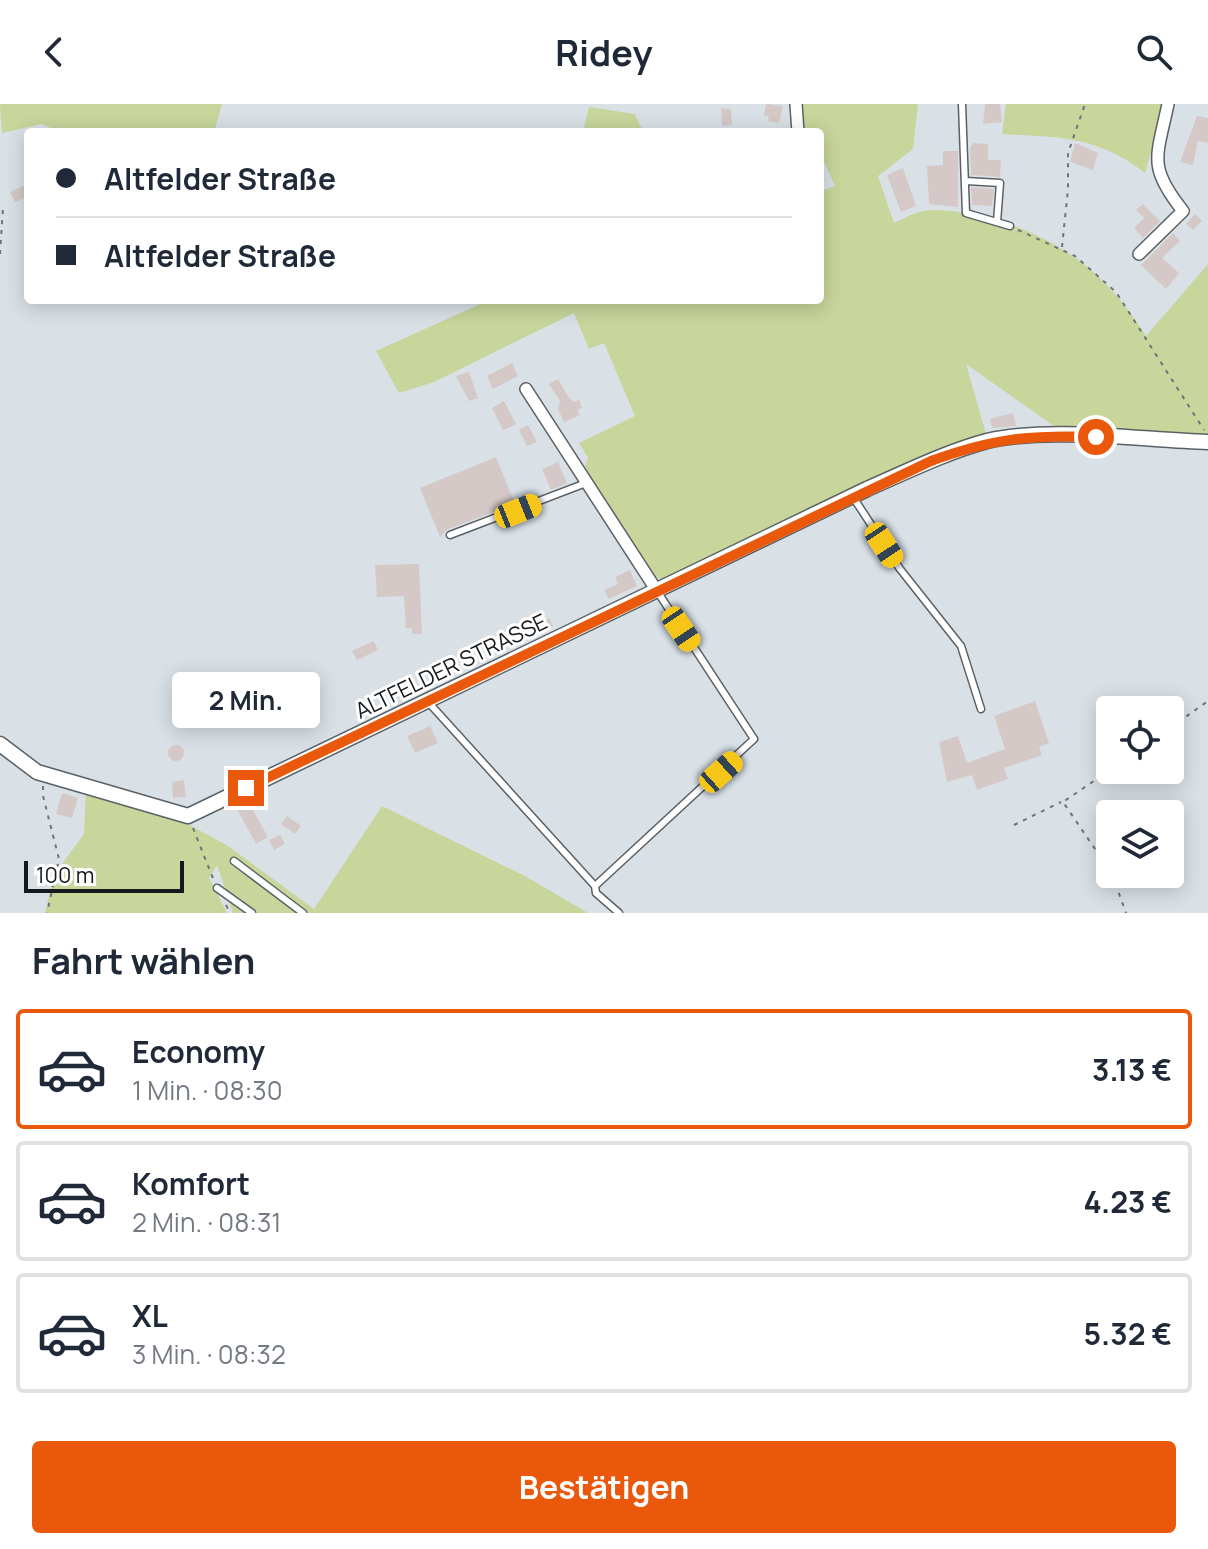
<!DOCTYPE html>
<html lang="de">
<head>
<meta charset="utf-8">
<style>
	body { margin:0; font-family:Manrope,sans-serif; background:#f2f2f3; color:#1f2937; height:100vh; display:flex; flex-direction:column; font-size:30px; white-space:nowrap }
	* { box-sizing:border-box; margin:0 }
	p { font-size:26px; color:#747a83 }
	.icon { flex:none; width:44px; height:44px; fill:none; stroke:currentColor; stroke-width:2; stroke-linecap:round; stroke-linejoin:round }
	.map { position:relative; height:809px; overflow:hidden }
	.sheet { display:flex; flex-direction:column; background:#fff; flex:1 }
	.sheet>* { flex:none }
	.hud { position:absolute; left:24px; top:24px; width:800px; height:176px; border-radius:8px; box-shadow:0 4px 20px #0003; display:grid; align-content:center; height:176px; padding:0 32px; background:#fff }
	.buttons { position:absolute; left:1096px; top:592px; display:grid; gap:16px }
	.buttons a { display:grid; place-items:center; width:88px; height:88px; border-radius:8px; background:#fff; box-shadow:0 4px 20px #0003; font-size:40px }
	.scale { position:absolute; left:24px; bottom:20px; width:160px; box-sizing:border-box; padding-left:8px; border:4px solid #16191b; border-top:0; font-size:22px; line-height:28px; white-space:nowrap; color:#16191b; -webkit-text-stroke:6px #fff; paint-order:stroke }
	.end { position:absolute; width:36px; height:36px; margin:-18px; border:10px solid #ea580c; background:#fff; box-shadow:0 0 0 4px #fff }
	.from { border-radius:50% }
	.bubble { position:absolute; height:56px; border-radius:8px; background:#fff; box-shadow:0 4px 20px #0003; font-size:26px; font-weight:700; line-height:56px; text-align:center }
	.car { position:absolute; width:24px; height:48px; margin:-24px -12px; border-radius:10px; box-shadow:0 0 6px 2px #0007; background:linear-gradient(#f5c518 24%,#345 0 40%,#f5c518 0 76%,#345 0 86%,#f5c518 0) }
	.hud b { display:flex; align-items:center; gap:28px; height:76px; font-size:30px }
	.hud b+b { border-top:2px solid #e0e1e3 }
	.hud i { width:20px; height:20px; background:#1f2937 }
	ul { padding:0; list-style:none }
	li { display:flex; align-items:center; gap:24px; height:120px; margin:0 16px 12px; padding:0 16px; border:4px solid #e0e1e3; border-radius:8px }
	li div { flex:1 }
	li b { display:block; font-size:30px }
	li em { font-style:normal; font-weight:700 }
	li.selected { border-color:#ea580c }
	li>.icon { width:72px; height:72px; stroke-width:1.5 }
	h2 { padding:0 32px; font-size:36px; line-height:96px }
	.primary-button { display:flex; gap:16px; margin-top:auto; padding:16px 32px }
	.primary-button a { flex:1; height:92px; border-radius:8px; background:#ea580c; color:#fff; font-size:32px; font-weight:700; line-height:92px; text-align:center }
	header { display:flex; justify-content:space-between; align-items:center; height:104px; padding:0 32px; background:#fff; font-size:36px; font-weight:700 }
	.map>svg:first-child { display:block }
</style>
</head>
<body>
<header><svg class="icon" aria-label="back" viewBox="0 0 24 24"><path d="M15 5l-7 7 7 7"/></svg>Ridey<svg class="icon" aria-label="search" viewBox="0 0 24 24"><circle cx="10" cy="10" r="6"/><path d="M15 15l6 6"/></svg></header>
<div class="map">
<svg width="1208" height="809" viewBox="0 0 1208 809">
	<rect width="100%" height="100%" fill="#d9e1e7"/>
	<path fill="#c8d59b" d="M0,0h222l-8,28h-154l-18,-8 -40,9z
		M800,0h118l-5,45 -35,27 16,47c9,-4 19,-10 29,-12 19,-3 42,2 60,6 73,17 124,56 163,119l62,-72v178l-140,-6 -102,-72 22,77 -322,139 -13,-3 -69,-108 4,-11 -9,-15 56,-27 -31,-73 -15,6 -15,-36 -140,69 -35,11 -23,-42 113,-51h331v-109l15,-5 -15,-33v-21h-19z
		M1006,0h159l-20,69c-47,-37 -86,-36 -143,-39z
		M589,3l46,7 8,18h-60z
		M86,683l85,28 57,31 86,63 68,-103 143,70 63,37h-355l-16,-48 -8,13 18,35h-182l9,-38 30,-41z"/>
	<path fill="#d4c9c7" d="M766,0l17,2 -4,17 -11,-2 1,-5h-5z
		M985,0h15l2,18 -19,2z
		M721,4l10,1 1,16 -10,1z
		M1197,12l11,2v25l-10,-2 -5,24 -13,-3z
		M973,39l15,1v16h13l-1,17 -29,-2 -1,-27z
		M1075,39l23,10 -5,17 -23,-8z
		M943,47h15v56l-29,-3 -2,-38 16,-1z
		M903,64l13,38 -15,6 -14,-37z
		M28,80v13l-13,5 -5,-10z
		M971,83l23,2 -2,17 -20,-1z
		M1143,100l17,17 -17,17 -9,-10 10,-10 -8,-8z
		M1195,110l7,7 -9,9 -7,-6z
		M1173,129l7,8 -18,17 17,15 -13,16 -25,-24z
		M512,259l6,13 -25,13 -6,-13z
		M469,268l9,26 -9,3 -13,-25z
		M558,275l11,19 5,4 5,-2 3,8 -5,2 3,5 -16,7 -6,-13 2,-8 -11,-17z
		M504,297l12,23 -13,6 -11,-22z
		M1013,309l3,13 -24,2 -2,-9z
		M528,321l9,17 -10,4 -8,-16z
		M496,353l19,47 -67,25 -8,8 -20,-49z
		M558,358l9,21 -16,7 -9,-21z
		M419,460l3,70h-10v-6h-6l-2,-32 -27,1 -2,-32z
		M630,466l7,16 -28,13 -5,-9 14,-6 -3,-7z
		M540,513l2,4 7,-3 4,8 -20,10 -6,-13z
		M374,537l4,9 -21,10 -5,-9z
		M1035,597l14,42 -10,4 3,8 -38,13 4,11 -31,11 -5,-15 -25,7 -8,-40 19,-6 9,27 38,-14 -11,-33z
		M430,622l8,17 -23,10 -8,-17z
		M168 649a8 8 0 1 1 16 0a8 8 0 1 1-16 0Z
		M184,676l2,17 -13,1 -1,-16z
		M62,689l16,5 -6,20 -16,-4z
		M249,699l19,34 -12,7 -19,-35z
		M287,712l14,10 -6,8 -14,-10z
		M280,731l5,9 -11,6 -5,-10z"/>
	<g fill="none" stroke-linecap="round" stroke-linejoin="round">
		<g stroke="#5a6166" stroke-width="9">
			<path id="service" d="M962,0l4,109 44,13
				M966,77l34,2 -3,39
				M853,393l47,72 61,77 20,63
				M450,431l136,-52
				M429,599l166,183 1,7 23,20
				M234,757l69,52
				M595,782l159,-147 -97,-148
				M217,784l35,25"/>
		</g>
		<g stroke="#5a6166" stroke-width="14">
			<path id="minor" d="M796,0l2,28
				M1139,150l44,-43c-36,-45 -26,-54 -15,-107
				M526,285l131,202"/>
		</g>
		<g stroke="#5a6166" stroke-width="17">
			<path id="tertiary" d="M0,640l37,28 151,44 679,-327c39,-17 79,-37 120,-48 63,-15 155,-1 221,1"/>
		</g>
		<path stroke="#6f7478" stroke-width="2" stroke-dasharray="4 6" stroke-linecap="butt" d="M1018,126l57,26 41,36 88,138
			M1062,143l6,-58v-36l17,-49
			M0,150l3,-46
			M1170,624l38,-27
			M1110,666l-47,32 47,69
			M43,682v10l16,63 -12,54
			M1014,721l47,-23
			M193,724l21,53
			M1112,770l14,39
			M226,801l4,8"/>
		<use href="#service" stroke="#fff" stroke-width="6"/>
		<use href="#minor" stroke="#fff" stroke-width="11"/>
		<use href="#tertiary" stroke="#fff" stroke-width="14"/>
	</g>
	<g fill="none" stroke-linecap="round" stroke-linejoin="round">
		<path stroke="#ea580c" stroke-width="10" d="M246,684l685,-327c63,-23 98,-26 165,-24"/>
	</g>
	<g text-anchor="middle" stroke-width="6" stroke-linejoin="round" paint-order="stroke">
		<g font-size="22" fill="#16191b" stroke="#fff">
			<text transform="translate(451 562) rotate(-26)" y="8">ALTFELDER STRASSE</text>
		</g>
	</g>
</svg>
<div class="buttons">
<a><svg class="icon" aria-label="locate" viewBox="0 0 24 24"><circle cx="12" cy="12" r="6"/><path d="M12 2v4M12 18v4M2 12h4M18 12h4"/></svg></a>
<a><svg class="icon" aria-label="layers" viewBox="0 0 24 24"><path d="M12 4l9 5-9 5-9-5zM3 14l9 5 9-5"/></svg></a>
</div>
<div class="scale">100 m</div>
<i class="end from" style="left:1096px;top:333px"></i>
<i class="end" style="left:246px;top:684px"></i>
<div class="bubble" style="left:172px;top:568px;width:148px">2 Min.</div>
<i class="car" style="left:518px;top:407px;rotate:68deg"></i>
<i class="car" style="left:884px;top:441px;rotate:147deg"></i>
<i class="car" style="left:681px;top:525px;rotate:146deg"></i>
<i class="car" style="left:721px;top:668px;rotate:48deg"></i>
<div class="hud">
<b><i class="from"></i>Altfelder Straße</b>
<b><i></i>Altfelder Straße</b>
</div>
</div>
<section class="sheet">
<h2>Fahrt wählen</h2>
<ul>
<li class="selected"><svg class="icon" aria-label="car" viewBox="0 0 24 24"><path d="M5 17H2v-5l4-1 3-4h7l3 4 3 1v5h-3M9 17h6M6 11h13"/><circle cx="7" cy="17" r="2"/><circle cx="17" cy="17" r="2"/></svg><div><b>Economy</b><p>1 Min. · 08:30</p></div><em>3.13 €</em></li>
<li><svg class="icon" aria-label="car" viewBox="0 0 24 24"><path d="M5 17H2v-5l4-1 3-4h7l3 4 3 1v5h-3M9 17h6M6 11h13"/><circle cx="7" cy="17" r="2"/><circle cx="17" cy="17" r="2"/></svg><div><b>Komfort</b><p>2 Min. · 08:31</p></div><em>4.23 €</em></li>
<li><svg class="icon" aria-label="car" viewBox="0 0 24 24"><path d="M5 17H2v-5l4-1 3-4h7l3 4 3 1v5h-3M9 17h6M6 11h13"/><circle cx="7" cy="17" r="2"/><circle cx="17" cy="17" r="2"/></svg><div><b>XL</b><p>3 Min. · 08:32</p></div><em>5.32 €</em></li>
</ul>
<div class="primary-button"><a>Bestätigen</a></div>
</section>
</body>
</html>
